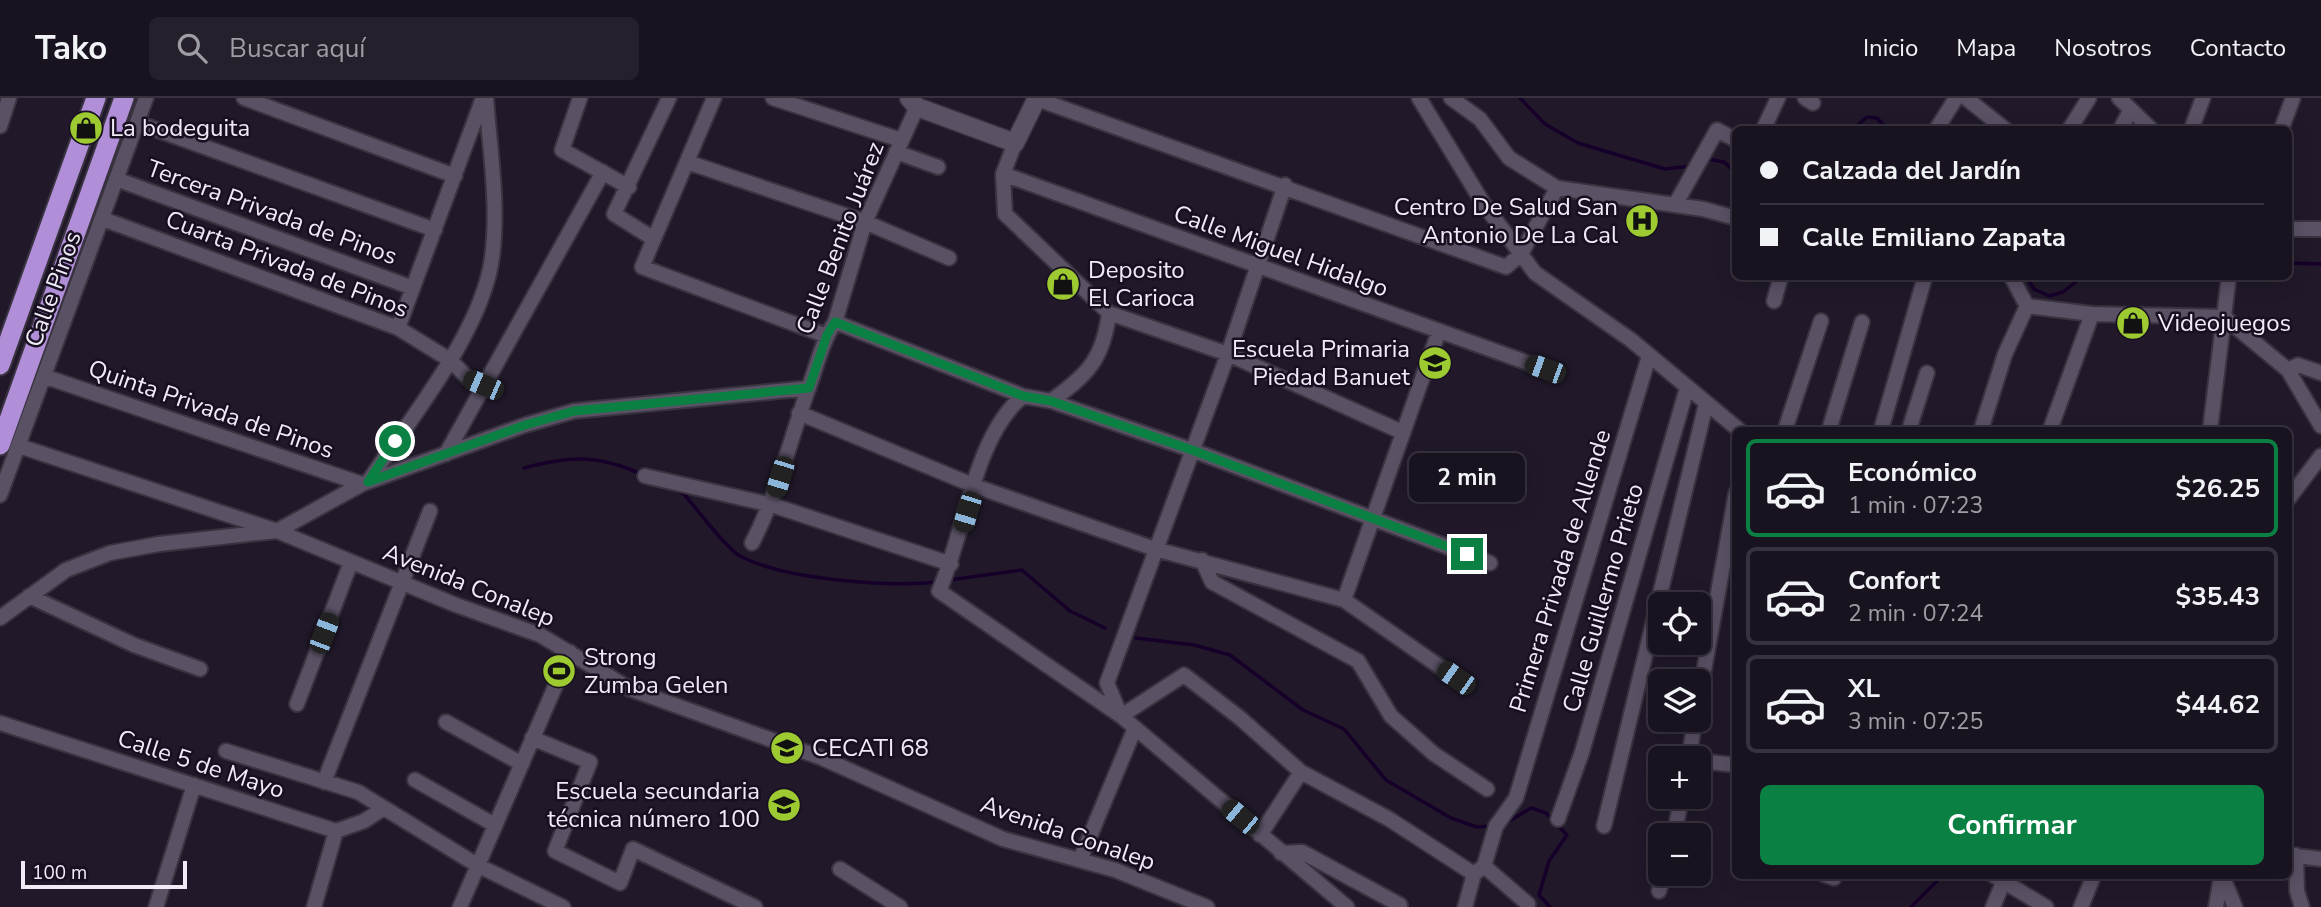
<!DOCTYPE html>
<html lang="es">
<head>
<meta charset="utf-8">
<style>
	body { margin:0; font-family:"Nunito Sans",sans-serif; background:#26202d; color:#f1f3f6; height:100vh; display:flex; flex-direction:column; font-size:26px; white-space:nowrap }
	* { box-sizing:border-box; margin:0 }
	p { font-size:23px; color:#9f9ea5 }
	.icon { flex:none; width:38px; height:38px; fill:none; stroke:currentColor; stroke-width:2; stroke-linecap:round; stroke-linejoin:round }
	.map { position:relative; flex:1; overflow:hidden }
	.sheet { position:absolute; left:1732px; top:329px; width:560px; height:452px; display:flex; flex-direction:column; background:#191320; border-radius:10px; box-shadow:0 4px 18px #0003,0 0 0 2px #37323e }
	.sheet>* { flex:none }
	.top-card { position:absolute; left:1732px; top:28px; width:560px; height:154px; border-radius:10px; box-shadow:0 4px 18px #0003,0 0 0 2px #37323e; display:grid; align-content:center; height:154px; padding:0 28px; background:#191320 }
	.controls { position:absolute; left:1648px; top:494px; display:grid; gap:14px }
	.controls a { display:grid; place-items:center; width:63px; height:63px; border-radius:10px; background:#191320; box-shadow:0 4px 18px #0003,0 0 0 2px #37323e; font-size:35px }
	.scale { position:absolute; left:21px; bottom:18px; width:166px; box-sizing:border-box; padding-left:7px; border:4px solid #f0ebf7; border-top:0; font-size:19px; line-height:24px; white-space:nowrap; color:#f0ebf7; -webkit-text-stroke:5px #181021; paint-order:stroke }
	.end { position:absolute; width:32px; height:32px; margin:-16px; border:9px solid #0b8043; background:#fff; box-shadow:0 0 0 4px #fff }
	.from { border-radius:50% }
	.bubble { position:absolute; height:49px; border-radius:10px; background:#191320; box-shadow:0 4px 18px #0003,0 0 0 2px #37323e; font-size:23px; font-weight:700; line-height:49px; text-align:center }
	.car { position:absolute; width:21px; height:42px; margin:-21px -10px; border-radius:9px; box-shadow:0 0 5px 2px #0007; background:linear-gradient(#222 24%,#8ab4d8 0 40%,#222 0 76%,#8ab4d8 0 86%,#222 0) }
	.top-card b { display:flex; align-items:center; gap:24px; height:66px; font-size:26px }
	.top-card b+b { border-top:2px solid #37323e }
	.top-card i { width:18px; height:18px; background:#f1f3f6 }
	ul { padding:12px 0 0; list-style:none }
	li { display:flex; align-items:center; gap:21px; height:98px; margin:0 14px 10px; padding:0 14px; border:4px solid #37323e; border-radius:10px }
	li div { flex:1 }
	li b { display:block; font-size:26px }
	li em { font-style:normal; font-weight:700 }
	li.on { border-color:#0b8043 }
	li>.icon { width:63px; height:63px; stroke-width:1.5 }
	.button { display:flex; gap:14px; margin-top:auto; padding:14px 28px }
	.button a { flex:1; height:80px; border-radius:10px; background:#0b8043; color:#fff; font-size:28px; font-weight:700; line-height:80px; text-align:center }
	header { display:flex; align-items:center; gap:42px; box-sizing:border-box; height:98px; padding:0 35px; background:#191320; border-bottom:2px solid #37323e }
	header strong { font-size:33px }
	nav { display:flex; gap:38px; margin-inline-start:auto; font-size:24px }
	.search { width:490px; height:63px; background:#26202d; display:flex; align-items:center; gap:18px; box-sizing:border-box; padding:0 24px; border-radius:10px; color:#9f9ea5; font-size:26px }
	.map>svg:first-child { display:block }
</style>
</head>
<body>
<header>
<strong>Tako</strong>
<div class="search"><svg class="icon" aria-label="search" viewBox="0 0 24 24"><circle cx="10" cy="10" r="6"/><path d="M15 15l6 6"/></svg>Buscar aquí</div>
<nav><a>Inicio</a><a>Mapa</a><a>Nosotros</a><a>Contacto</a></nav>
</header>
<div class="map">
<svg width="2321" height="809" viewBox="0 0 2321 809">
	<rect width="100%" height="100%" fill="#21192a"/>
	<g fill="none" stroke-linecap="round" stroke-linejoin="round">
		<path stroke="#16002a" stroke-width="3.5" d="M1520,0l25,26 33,19 87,26 26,-3
			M1858,32l1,-6 8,-7 10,1 11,12
			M1707,61l17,3 12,11
			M2289,165l32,1
			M2026,178l8,13 15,7 14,-4 20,-16
			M524,370c45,-12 73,-14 117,6
			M673,391l11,5c12,14 44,57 58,63 45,23 145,30 196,25
			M949,482l73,-10 48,41 35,17
			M1136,540l58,7 36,10 73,55 41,19 42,51 65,38 26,9 15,-1
			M1506,725l25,-15 15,5 21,22 -18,26 -10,34 11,12
			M1911,809l26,-26"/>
		<g stroke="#393340" stroke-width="18">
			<path id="minor" d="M244,0l211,78
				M580,0l-18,52 67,37
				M714,0l-72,169 185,69
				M773,0l128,42
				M1419,0l64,105 52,70 96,67 108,90
				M1451,0l29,21 29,39 48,30 146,21 33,9
				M1805,0l8,5
				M1966,0l40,32
				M2119,0l33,32
				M1037,1l469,168 15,-13 36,-66
				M138,25l297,107
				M0,28l9,-28
				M1763,32l15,-32
				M1936,32l20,-32
				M2069,32l20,-32
				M2120,32l10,-19
				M2191,32l12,-32
				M2281,32l12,-32
				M1015,45l-12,31 2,40 104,99c-6,47 -22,62 -58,88l-28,-5c-49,40 -58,137 -84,195l182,125 63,-41 56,43 61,54 88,47 85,55
				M896,54l42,15
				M687,64l178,60 84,36
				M1003,76l542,195
				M116,81l297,109
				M1285,87l-57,169 -121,329 14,33 226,191
				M1675,107l42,-75 19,10
				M103,121l295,109 52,32 18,18 15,7
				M2289,131h32
				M654,141l-40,-25 55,-116
				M2011,178l16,30 65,8 132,3 64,53 33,56
				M1774,203l7,-25
				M1109,215l119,41 174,78
				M835,224l188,74
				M398,230l85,-230
				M2288,272l10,-5 23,8
				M46,279l316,107
				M1051,303l141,49 298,113
				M799,315l176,73 180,63 189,51 112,78
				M1785,332l36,-109
				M1829,332l33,-108
				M1881,332l43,-150
				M1909,332l18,-57
				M1981,332l24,-76 22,-48
				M2050,332l42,-116
				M2210,332l19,-154
				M19,348l258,85 179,74 84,30 90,54 192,69 181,81 112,31 92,37
				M446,356l157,-282
				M645,378l127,29 179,59
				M368,384c41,-62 114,-150 124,-224 7,-53 -2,-107 -6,-160
				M0,397l146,-397
				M2289,400l32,-42
				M752,445c26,-50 38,-103 57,-156 8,-22 13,-45 26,-65l30,-100 52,-115
				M1202,462l10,22 146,79 33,55 43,38 53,35
				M29,498l105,49 66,24
				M1344,502l95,-269
				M0,520l66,-48 44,-17 49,-9 118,-13 85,-47 163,-59 49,-14 235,-23
				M1699,600l37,-205
				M297,606l54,-142
				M446,624l76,42
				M0,625l336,108 28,-10 20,-13
				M532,640l58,24 -35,89 65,32 13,-34 122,58
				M226,653l132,41 119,73 86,42
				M1689,660l6,-39
				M1699,663l37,4
				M415,682l78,44
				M324,684l106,-271
				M1558,721l24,-67 105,-364
				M1604,728l102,-422
				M1260,737l41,-63
				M1674,737l8,-39
				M1281,755l21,-1 98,53
				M2289,757l32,4
				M2296,757l1,36 5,16
				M1080,762l55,-132
				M1484,768l44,38
				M840,771l60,38
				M1825,777l9,3 1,-3
				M1993,777l53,32
				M2222,777l13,32
				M1659,793l5,-18
				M156,809l38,-122
				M314,809l22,-76
				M460,809l110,-255
				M1465,809l9,-33 10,-8 12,-40 20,-28 133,-442
				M1993,809l13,-32
				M2081,809l13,-32
				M2216,809l5,-31"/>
		</g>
		<g stroke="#393340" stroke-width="21">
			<path id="tertiary" d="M909,0l8,9 98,36 22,-45"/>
		</g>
		<g stroke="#393340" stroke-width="23">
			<path id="trunk" d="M0,267l96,-267
				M0,347l124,-347"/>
		</g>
		<use href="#minor" stroke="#5a5165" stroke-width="14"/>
		<use href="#tertiary" stroke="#5a5165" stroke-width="18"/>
		<use href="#trunk" stroke="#b08ed8" stroke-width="19"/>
	</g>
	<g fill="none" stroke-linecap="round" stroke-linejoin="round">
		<path stroke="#0b8043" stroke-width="9" d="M395,343l-27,41 157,-57 49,-14 235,-23 18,-53 8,-13 188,74 28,5 141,49 275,104"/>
	</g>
	<defs>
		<g id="shop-disc" transform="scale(1.75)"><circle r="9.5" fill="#9dca30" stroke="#181021"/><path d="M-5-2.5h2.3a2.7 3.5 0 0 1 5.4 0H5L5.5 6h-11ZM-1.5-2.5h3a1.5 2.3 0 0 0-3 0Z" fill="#111"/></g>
		<g id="hospital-disc" transform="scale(1.75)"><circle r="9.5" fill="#9dca30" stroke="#181021"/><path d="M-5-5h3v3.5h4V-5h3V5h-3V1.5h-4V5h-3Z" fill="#111"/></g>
		<g id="school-disc" transform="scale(1.75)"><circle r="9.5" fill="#9dca30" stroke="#181021"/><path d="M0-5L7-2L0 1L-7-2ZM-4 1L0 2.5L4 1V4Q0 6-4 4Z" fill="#111"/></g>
		<g id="stadium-disc" transform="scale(1.75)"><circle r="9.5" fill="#9dca30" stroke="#181021"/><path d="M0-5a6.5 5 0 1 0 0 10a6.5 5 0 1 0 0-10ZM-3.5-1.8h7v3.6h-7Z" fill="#111"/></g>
	</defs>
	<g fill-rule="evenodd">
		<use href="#shop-disc" x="86" y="30"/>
		<use href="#hospital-disc" x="1642" y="123"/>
		<use href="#shop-disc" x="1063" y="186"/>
		<use href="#shop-disc" x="2133" y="225"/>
		<use href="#school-disc" x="1435" y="265"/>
		<use href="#stadium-disc" x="559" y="573"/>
		<use href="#school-disc" x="787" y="650"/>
		<use href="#school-disc" x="784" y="707"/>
	</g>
	<g text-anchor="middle" stroke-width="5" stroke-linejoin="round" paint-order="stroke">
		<g font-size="24" fill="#f0ebf7" stroke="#181021" text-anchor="start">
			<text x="110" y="38">La bodeguita</text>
			<text x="1618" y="117" text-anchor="end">Centro De Salud San<tspan x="1618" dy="28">Antonio De La Cal</tspan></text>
			<text x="1088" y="180">Deposito<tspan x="1088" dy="28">El Carioca</tspan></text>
			<text x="2158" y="233">Videojuegos</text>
			<text x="1410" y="259" text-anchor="end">Escuela Primaria<tspan x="1410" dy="28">Piedad Banuet</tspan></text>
			<text x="584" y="567">Strong<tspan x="584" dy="28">Zumba Gelen</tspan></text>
			<text x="812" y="658">CECATI 68</text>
			<text x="760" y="701" text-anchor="end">Escuela secundaria<tspan x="760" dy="28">técnica número 100</tspan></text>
		</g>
		<g font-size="24" fill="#f0ebf7" stroke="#181021">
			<text transform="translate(272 114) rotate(20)" y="8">Tercera Privada de Pinos</text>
			<text transform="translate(840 140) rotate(-69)" y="8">Calle Benito Juárez</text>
			<text transform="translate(1281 153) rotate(20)" y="8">Calle Miguel Hidalgo</text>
			<text transform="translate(287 166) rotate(21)" y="8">Cuarta Privada de Pinos</text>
			<text transform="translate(53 191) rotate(-70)" y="8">Calle Pinos</text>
			<text transform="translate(211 311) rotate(19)" y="8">Quinta Privada de Pinos</text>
			<text transform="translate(1560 473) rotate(-73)" y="8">Primera Privada de Allende</text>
			<text transform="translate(469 487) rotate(22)" y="8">Avenida Conalep</text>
			<text transform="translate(1603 500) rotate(-74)" y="8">Calle Guillermo Prieto</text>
			<text transform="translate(201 666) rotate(18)" y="8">Calle 5 de Mayo</text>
			<text transform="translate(1068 735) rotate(19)" y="8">Avenida Conalep</text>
		</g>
	</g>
</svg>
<div class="controls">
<a><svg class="icon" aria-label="locate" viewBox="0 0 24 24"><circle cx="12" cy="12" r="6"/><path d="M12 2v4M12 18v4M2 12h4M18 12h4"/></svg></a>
<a><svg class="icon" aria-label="layers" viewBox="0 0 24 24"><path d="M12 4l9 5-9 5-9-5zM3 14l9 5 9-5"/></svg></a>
<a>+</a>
<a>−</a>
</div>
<div class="scale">100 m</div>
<i class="end from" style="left:395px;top:343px"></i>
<i class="end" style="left:1467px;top:456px"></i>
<div class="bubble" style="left:1409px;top:355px;width:116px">2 min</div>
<i class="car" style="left:1545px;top:271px;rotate:290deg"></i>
<i class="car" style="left:483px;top:287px;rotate:293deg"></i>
<i class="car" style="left:780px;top:379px;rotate:197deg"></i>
<i class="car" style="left:967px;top:414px;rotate:197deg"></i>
<i class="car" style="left:324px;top:535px;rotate:21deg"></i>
<i class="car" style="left:1456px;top:580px;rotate:305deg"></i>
<i class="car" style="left:1240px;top:719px;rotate:310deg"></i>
<div class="top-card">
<b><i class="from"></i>Calzada del Jardín</b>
<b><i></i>Calle Emiliano Zapata</b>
</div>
<section class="sheet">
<ul>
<li class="on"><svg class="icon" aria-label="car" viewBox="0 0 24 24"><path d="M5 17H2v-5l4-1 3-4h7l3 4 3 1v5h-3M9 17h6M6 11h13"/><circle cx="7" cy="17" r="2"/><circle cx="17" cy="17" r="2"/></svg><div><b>Económico</b><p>1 min · 07:23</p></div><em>$26.25</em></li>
<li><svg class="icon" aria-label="car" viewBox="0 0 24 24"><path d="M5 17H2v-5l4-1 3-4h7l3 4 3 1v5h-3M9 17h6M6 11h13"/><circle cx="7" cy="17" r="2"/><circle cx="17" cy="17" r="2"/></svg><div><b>Confort</b><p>2 min · 07:24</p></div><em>$35.43</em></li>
<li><svg class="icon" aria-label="car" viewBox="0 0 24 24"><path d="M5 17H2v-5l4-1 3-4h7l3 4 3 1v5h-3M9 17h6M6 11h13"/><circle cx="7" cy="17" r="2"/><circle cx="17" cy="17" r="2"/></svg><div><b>XL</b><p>3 min · 07:25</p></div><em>$44.62</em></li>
</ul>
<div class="button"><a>Confirmar</a></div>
</section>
</div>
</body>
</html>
